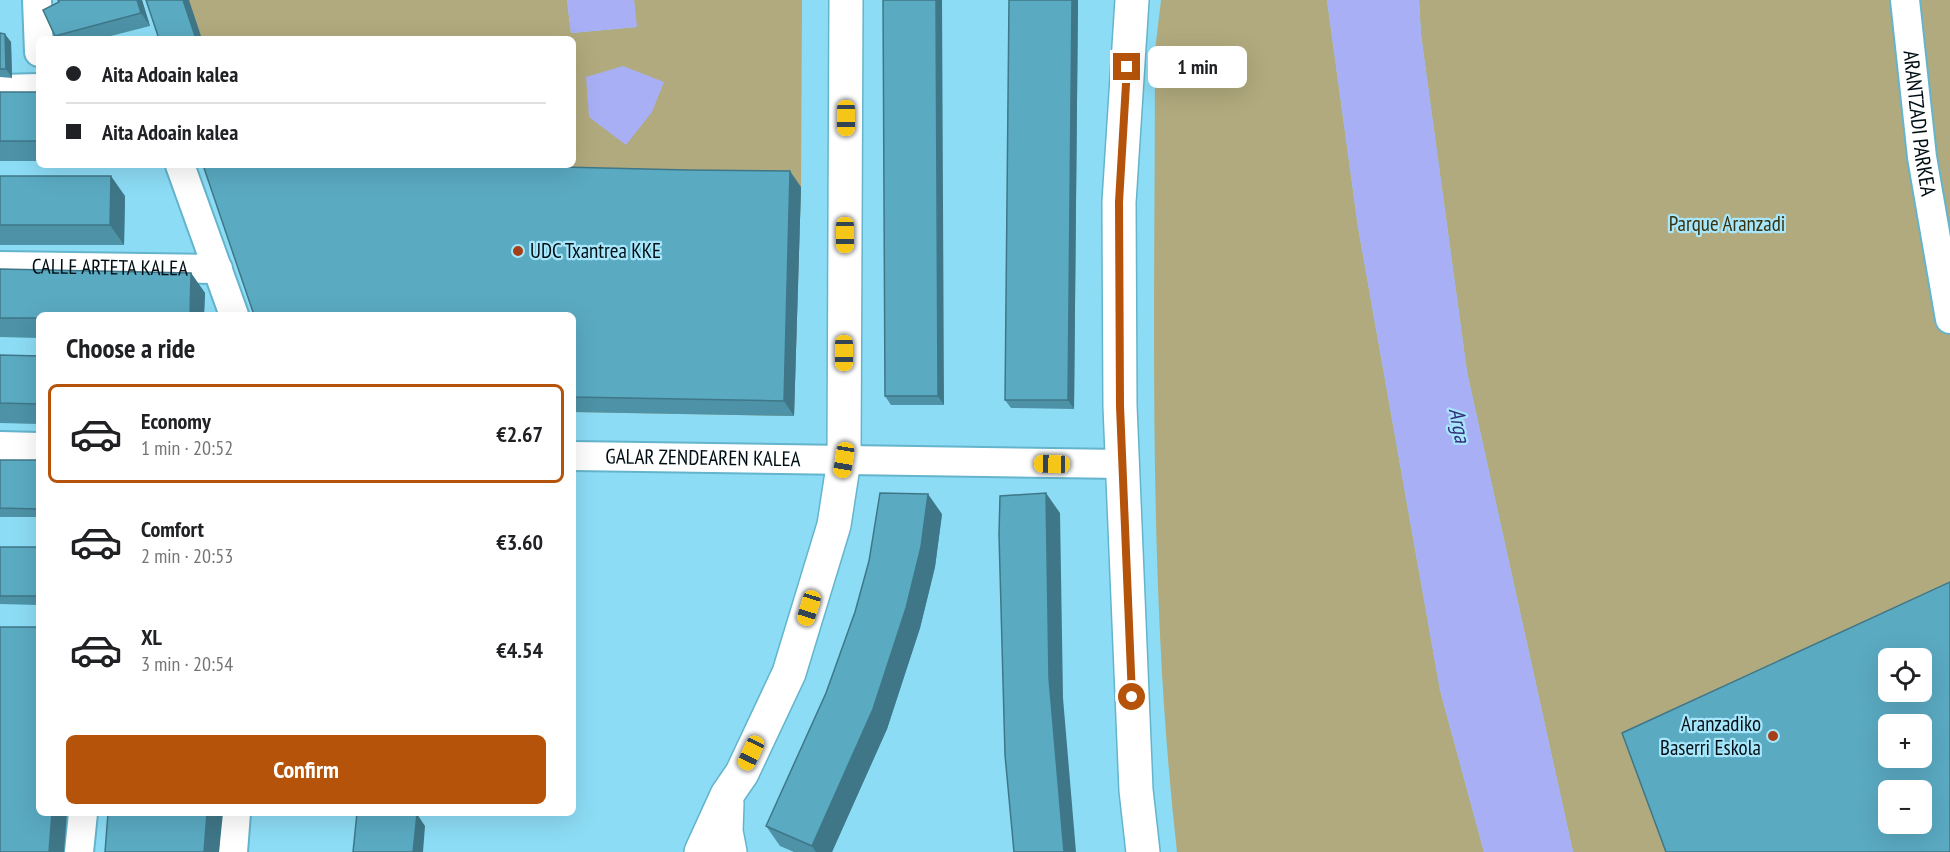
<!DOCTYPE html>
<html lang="en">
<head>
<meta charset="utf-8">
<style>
	body { margin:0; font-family:"PT Sans Narrow",sans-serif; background:#f6f6f6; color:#202124; height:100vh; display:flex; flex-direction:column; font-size:22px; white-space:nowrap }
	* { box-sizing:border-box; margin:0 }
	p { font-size:20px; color:#757577 }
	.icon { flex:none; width:33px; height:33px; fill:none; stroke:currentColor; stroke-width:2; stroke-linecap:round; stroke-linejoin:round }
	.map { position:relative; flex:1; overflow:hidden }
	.panel { position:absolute; left:36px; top:312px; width:540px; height:504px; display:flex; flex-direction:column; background:#fff; border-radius:9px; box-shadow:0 6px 24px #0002 }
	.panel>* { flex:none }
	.banner { position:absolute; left:36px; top:36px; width:540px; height:132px; border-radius:9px; box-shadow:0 6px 24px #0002; display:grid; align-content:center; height:132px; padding:0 30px; background:#fff }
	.tools { position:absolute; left:1878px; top:648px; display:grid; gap:12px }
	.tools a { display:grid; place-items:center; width:54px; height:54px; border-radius:9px; background:#fff; box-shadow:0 6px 24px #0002; font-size:30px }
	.end { position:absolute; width:27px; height:27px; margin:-14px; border:8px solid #b45309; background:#fff; box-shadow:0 0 0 3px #fff }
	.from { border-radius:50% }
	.bubble { position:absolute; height:42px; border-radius:9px; background:#fff; box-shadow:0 6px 24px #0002; font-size:20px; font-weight:800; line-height:42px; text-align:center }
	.car { position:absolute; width:18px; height:36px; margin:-18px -9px; border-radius:8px; box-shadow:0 0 4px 2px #0007; background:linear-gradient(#f5c518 24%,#345 0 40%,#f5c518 0 76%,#345 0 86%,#f5c518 0) }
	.banner b { display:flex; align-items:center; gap:21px; height:57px; font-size:22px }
	.banner b+b { border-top:2px solid #e0e0e0 }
	.banner i { width:15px; height:15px; background:#202124 }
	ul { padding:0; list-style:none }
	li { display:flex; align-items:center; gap:18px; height:99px; margin:0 12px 9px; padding:0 18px; border:3px solid transparent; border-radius:9px }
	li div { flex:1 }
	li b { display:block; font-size:22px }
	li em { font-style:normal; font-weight:800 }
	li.active { border-color:#b45309 }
	li>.icon { width:54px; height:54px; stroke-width:1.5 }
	h2 { padding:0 30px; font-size:27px; line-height:72px }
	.cta { display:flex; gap:12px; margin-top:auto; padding:12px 30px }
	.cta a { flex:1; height:69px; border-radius:9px; background:#b45309; color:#fff; font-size:24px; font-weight:800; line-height:69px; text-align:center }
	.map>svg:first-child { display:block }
</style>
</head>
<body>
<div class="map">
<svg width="1950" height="852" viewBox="0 0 1950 852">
	<rect width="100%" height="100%" fill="#8cdcf5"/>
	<path fill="#b1aa7e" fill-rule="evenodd" d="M151,0h416l4,33 65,-6 -2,-27h168l-1,187 -7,229 -221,-4v-97l-365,-150h365v-126h-408z
		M1161,0h166l31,227 82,463 44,162h-307c-30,-265 -22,-534 -22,-801z
		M1419,0h531v852h-377l-106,-480 -46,-337zM1888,658h34v34h-34zM1888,724h34v34h-34zM1888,790h34v34h-34z"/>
	<path fill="#a8aff4" d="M567,0h67l3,27 -66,6z
		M1327,0h92l2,35 46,337 106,480h-89l-44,-162 -82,-463z
		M623,66l41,16 -12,30 -26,33 -37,-28 -3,-40z"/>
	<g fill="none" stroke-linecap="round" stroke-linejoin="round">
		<g stroke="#64b4cc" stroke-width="32">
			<g id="street">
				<path d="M37,0l2,52"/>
				<path id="s1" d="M1905,0l17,157 28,162"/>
				<path d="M0,89l39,-1"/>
				<path d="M180,165l54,150"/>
				<path id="s2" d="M0,266l218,3"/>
				<path d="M0,446l39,1"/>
				<path id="s3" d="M573,456l550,8"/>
				<path d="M79,852l4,-39"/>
				<path d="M233,852l3,-39"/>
			</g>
		</g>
		<g stroke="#64b4cc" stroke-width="36">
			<path id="secondary" d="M1132,0l-13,202 1,204 16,384 7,62
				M727,803l-1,28 4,21
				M701,852l26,-57 15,-22 47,-100 45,-148 10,-65 2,-460"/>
		</g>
		<use href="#street" stroke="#fff" stroke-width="28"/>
		<use href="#secondary" stroke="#fff" stroke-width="33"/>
	</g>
	<path fill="#4d92a7" d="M142,0l8,26 -51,13h-42l-2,-3z
		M883,0l61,405h-53l-6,-9z
		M1009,0h69l-4,409 -63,-1 -6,-8z
		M0,33l11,9 1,36 -12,-1z
		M0,92h39v69h-39z
		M0,176l125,20 -1,49h-124z
		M801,187l-7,229 -221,-4v-97z
		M0,269l191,4 14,20 -1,22h-165v23l-39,-1z
		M0,355l39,1v68l-39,-1z
		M0,460h39v57h-39z
		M942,514l-7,53 -15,61 -33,101 -55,123h-38l-14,-6 -14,-20 60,-133 29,-81z
		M0,547h39v58l-39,-1z"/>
	<path fill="#3f7788" d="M137,0h5l8,26 -9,-13z
		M183,0h6l13,39h-6z
		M936,0h6l2,405 -6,-9z
		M1072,0h6l-4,409 -6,-9z
		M5,34l6,8 1,36 -6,-9z
		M790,171l11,16 -7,229 -10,-15z
		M111,176l14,20 -1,49 -14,-20z
		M191,273l14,20 -1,22h-14z
		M1046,493l14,20 3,185 13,154h-12l-15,-174z
		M928,494l14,20 -7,53 -15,61 -33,101 -55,123h-16l-4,-6z
		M52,813h15l-3,39h-15z
		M207,813h16l-4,39h-15z
		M417,814l8,12 -2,26h-10z"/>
	<path fill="#5aaac2" stroke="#3f7788" stroke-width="1.5" fill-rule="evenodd" d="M58,0h79l4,13 -86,23 -12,-26 16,-8z
		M146,0h37l13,39h-37z
		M883,0h53l2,396h-53z
		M1009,0h63l-4,400h-63z
		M0,33l5,1 1,35h-6z
		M0,92h39v49h-39z
		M203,165h278l207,5 102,1 -6,230 -211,-4v-82h-319z
		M0,176h111l-1,49h-110z
		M0,269l191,4 -1,42h-151v3h-39z
		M0,355l39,1v48l-39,-1z
		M0,460h39v49l-39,-1z
		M880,493l48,1 -7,53 -15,61 -33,101 -61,137 -46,-20 60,-133 29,-81 14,-51z
		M1046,493l3,185 15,174h-50l-9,-97 -6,-221 1,-38z
		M0,547h39v49h-39z
		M1950,582v270h-284l-44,-119zM1888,658h34v34h-34zM1888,724h34v34h-34zM1888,790h34v34h-34z
		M0,627h39v186h13l-3,39h-49z
		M108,813h99l-3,39h-99z
		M357,813l60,1 -4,38h-60z"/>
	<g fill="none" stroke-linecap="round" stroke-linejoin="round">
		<path stroke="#b45309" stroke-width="8" d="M1127,67l-8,135 1,204 12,291"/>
	</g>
	<g fill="#a53f17" stroke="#a8e7fb" stroke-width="2">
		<circle cx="518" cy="251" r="6"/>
		<circle cx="1773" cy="736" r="6"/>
	</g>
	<g text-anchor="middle" stroke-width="4.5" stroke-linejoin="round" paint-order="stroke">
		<g font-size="21" fill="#000f15" stroke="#a8e7fb">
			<text dy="7" stroke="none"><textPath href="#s1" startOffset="124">ARANTZADI PARKEA</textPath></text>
			<text dy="7" stroke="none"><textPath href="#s2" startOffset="110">CALLE ARTETA KALEA</textPath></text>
			<text dy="7" stroke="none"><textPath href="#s3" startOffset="130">GALAR ZENDEAREN KALEA</textPath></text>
		</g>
		<g font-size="21" fill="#38320f" stroke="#a8e7fb">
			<text x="1727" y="231">Parque Aranzadi</text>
		</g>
		<g font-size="21" fill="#000f15" stroke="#a8e7fb" text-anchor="start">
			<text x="530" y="258">UDC Txantrea KKE</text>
			<text x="1761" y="731" text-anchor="end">Aranzadiko<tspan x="1761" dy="24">Baserri Eskola</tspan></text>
		</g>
		<g font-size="22" font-style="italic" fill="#343180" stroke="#a8e7fb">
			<text transform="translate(1460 425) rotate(79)" y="8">Arga</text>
		</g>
	</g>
</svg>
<div class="tools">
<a><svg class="icon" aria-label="locate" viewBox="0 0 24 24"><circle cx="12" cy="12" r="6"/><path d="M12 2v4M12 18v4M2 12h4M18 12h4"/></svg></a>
<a>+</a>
<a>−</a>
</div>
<i class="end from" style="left:1132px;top:697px"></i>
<i class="end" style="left:1127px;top:67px"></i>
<div class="bubble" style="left:1148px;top:46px;width:99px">1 min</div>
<i class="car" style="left:846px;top:118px;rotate:180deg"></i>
<i class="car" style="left:845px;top:235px;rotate:180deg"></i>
<i class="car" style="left:844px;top:353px;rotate:180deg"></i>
<i class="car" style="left:844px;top:460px;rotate:189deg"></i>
<i class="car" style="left:1052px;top:464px;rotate:271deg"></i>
<i class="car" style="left:809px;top:608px;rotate:197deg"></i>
<i class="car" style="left:751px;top:753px;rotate:205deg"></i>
<div class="banner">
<b><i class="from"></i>Aita Adoain kalea</b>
<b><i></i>Aita Adoain kalea</b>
</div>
<section class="panel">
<h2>Choose a ride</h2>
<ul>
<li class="active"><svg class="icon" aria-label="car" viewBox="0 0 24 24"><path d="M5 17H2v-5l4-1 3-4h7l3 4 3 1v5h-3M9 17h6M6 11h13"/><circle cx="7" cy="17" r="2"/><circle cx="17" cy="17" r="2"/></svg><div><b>Economy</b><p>1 min · 20:52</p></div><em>€2.67</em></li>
<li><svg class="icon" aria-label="car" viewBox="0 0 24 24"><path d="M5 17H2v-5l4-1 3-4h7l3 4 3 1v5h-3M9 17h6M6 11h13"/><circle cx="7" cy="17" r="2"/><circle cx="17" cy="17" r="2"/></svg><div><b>Comfort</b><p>2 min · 20:53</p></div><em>€3.60</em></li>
<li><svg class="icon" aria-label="car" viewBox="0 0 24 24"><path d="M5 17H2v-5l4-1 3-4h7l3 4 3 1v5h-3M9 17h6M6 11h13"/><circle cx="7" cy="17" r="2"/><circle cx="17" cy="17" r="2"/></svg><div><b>XL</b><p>3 min · 20:54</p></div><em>€4.54</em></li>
</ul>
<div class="cta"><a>Confirm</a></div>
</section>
</div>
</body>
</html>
